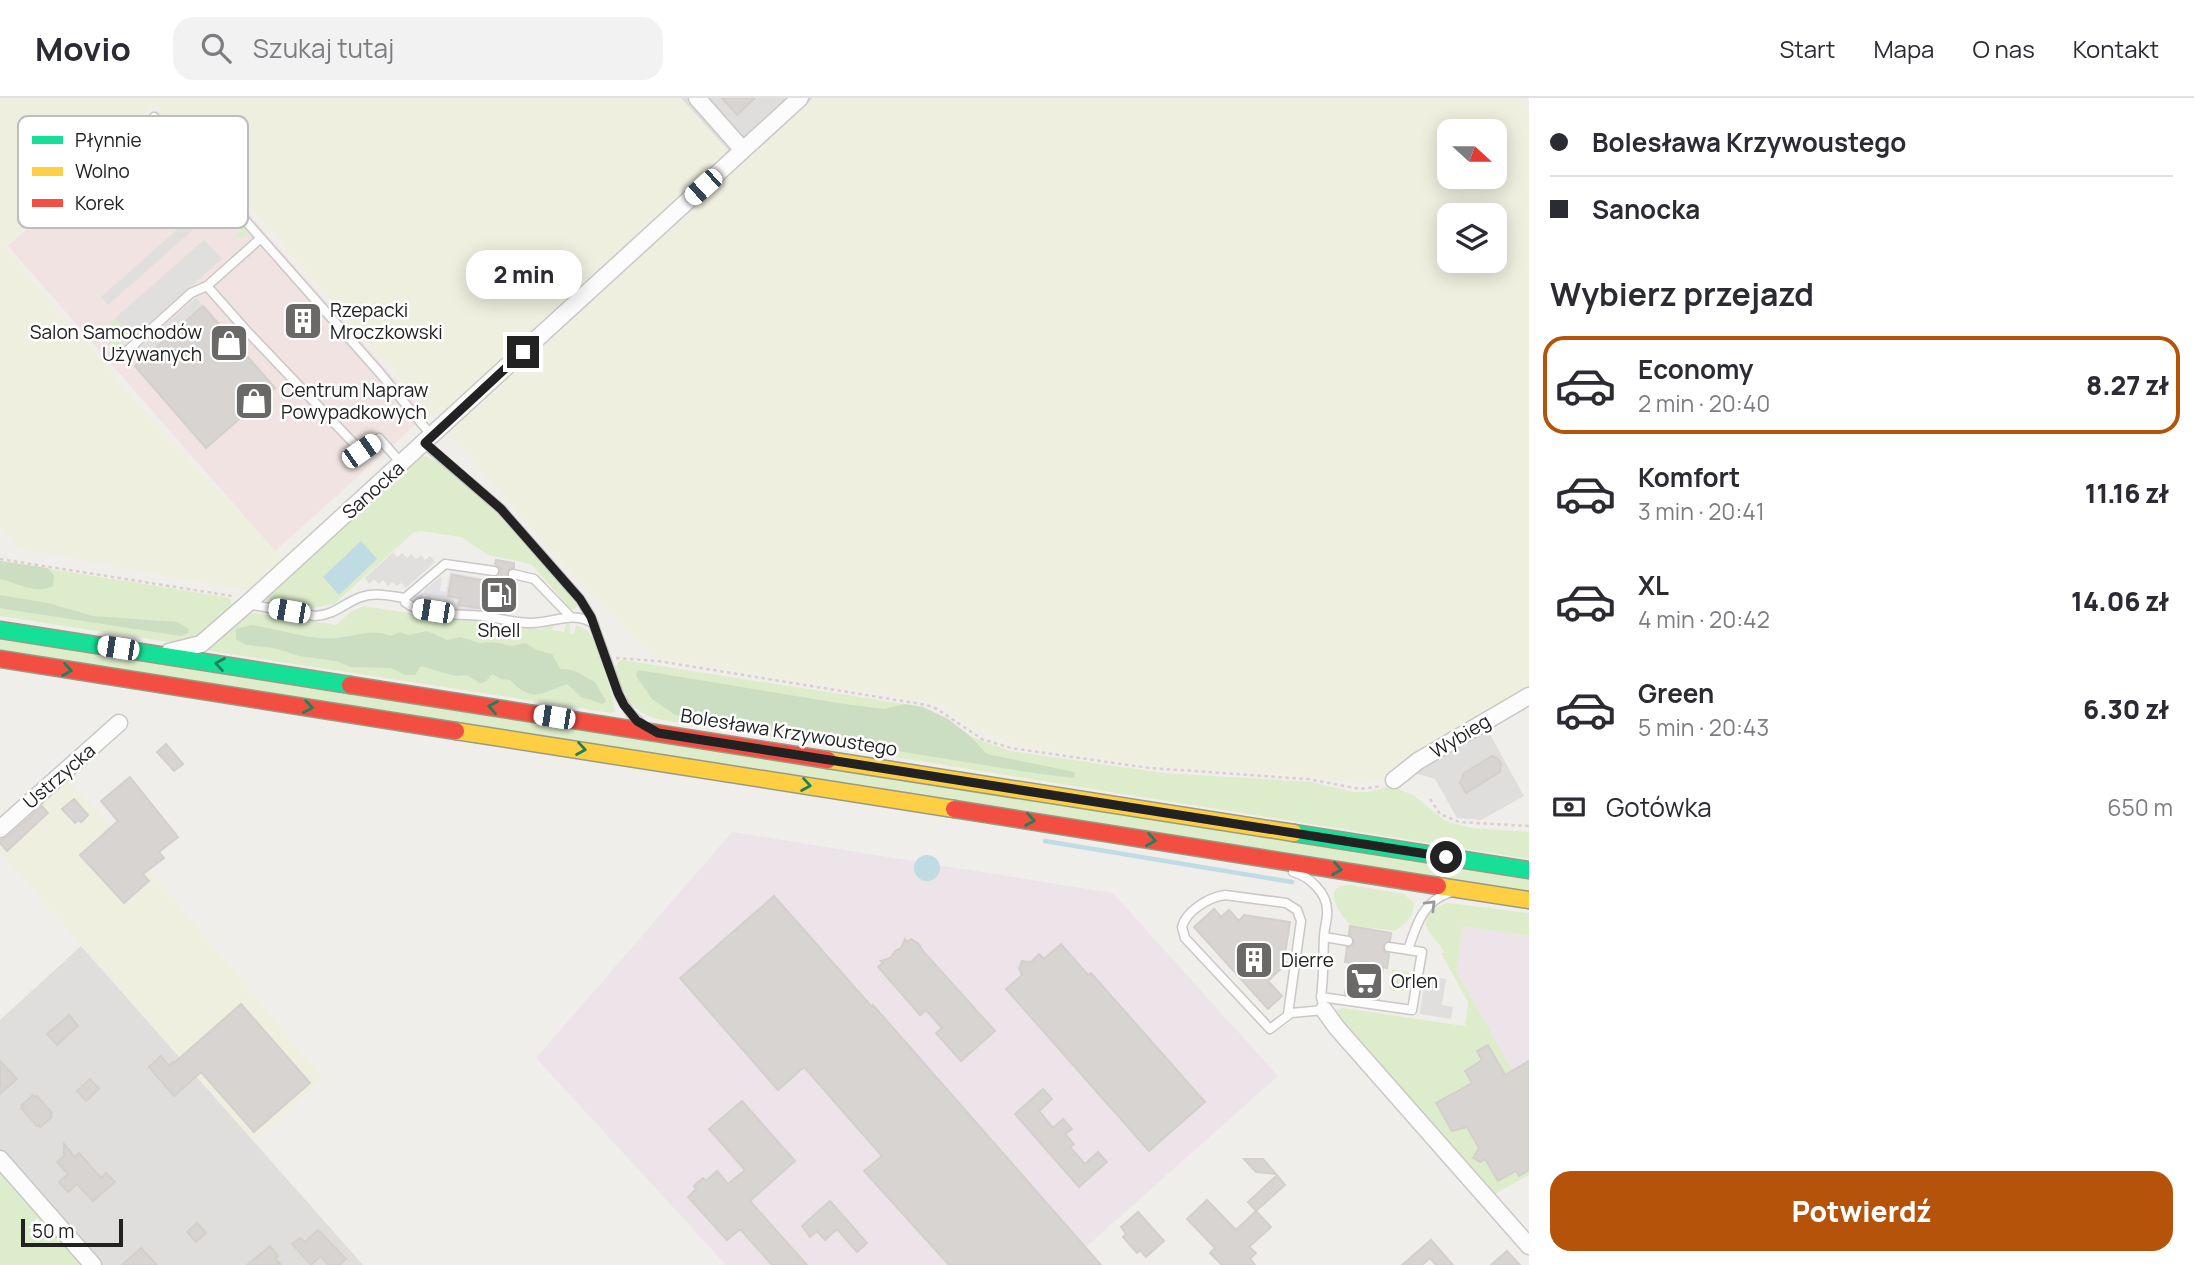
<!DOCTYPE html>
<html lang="pl">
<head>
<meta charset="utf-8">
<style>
	body { margin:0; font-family:Manrope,sans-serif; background:#f2f2f3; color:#2b2b33; height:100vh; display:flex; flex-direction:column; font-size:26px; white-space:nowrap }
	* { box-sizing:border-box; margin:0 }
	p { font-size:23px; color:#7c7c81 }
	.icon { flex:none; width:38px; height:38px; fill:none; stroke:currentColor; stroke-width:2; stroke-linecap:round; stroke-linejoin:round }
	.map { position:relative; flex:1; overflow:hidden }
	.panel { display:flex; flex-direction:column; background:#fff; width:665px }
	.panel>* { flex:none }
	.guide { display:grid; align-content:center; height:154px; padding:0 21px; background:#fff }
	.needle { width:46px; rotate:111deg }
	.buttons { position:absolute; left:1437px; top:21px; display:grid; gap:14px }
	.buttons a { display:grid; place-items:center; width:70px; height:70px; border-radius:14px; background:#fff; box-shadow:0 4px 18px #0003; font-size:35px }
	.scale { position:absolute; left:21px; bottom:18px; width:102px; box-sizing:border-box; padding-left:7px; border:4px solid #222; border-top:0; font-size:19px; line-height:24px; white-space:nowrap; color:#222; -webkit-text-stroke:5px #fff; paint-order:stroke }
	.end { position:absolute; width:32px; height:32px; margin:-16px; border:9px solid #222; background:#fff; box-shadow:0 0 0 4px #fff }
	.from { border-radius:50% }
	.bubble { position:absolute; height:49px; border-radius:21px; background:#fff; box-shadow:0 4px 18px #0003; font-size:23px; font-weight:800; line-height:49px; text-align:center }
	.car { position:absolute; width:21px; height:42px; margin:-21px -10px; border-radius:9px; box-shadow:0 0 5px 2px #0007; background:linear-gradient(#fff 24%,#345 0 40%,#fff 0 76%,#345 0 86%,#fff 0) }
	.guide b { display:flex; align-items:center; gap:24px; height:66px; font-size:26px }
	.guide b+b { border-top:2px solid #e1e1e2 }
	.guide i { width:18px; height:18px; background:#2b2b33 }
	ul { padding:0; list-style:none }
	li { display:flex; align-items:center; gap:21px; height:98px; margin:0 14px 10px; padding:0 7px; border:4px solid transparent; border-radius:21px }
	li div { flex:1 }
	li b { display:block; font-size:26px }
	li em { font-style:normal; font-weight:800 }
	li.current { border-color:#b45309 }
	li>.icon { width:63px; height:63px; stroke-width:1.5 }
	h2 { padding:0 21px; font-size:32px; line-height:84px }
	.pay { display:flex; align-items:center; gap:18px; height:77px; padding:0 21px; font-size:26px }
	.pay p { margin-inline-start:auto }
	.button { display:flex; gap:14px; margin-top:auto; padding:14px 21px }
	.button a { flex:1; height:80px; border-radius:21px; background:#b45309; color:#fff; font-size:28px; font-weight:800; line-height:80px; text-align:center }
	header { display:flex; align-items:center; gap:42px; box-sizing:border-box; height:98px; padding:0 35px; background:#fff; border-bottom:2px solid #e1e1e2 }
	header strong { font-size:33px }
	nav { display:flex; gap:38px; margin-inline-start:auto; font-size:24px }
	.search { width:490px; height:63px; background:#f2f2f3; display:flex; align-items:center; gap:18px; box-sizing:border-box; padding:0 24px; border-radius:21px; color:#7c7c81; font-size:26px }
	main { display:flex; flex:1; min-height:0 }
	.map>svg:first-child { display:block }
</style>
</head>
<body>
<header>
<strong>Movio</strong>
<div class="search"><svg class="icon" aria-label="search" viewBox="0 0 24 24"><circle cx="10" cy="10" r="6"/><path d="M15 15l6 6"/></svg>Szukaj tutaj</div>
<nav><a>Start</a><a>Mapa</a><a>O nas</a><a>Kontakt</a></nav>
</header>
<main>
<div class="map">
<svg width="1529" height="1167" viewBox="0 0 1529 1167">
	<rect width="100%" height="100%" fill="#f0eeeb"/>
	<path fill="#dfdedc" d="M676,0h137l-76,69z
		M1487,631l37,67 -43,24 -24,-2 -22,-39 -20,-6 2,-4z
		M81,848l282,319h-363v-245z"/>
	<path fill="#f1e3e1" d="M157,12l226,256 33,37 7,15 -148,133 -267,-305z"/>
	<path fill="#ede4e9" d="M732,734l381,61 165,183 -212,189h-340l-190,-207z
		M1463,828l66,10v169l-73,-134z"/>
	<path fill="#efefdf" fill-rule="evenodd" d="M0,0h681l47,52 -285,262 -12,3 -206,-237 -71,-74 -149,143 135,159 143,153 -36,32 -227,-42 -20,-21z
		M814,0h704l11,12v577l-100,60 -26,21 -19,11 -24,4 -62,-8 -128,-7 -138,-20 -33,-9 -30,-13 -33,-23 -278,-45 -15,-10 -59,-60 -136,-155zM1449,33h45v46h-45zM1449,117h45v46h-45z
		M67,678l134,155 122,147 -69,63 -254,-288v-15z"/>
	<path fill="#ddeccb" d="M167,43l2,2 80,92 -7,3 -8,-1 7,-7 -78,-88z
		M115,220l17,20 -12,9 -9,-2 -7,-10 1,-7z
		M423,358c36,5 126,115 153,146l1,4 -2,3h-4l-40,-45 -43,-9 -27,-18 -40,-6 -8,2 -79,71 -21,4 -43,-7 -3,-7 148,-135z
		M0,463l225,36 5,2 3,9 -36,30 -22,5 -175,-27z
		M363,508l90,14 36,1 53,8 12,-7 -2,8 12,2 2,-9 4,2v9h4l2,-9c5,2 10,4 14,9 8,11 23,62 25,77l-4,2 -400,-62 -4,-3 34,-30 13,-5 82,12 13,-12z
		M0,539l1529,241v13l-1529,-240z
		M622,562l301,47 25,12 22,17 40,15 154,22 148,9 41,10h16l21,-6 23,9 33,26 25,7 58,4v27l-872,-140c-22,-6 -31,-20 -38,-40 -2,-7 -4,-10 -1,-17z
		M1350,787l54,9 10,9c0,14 -9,22 -20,28l-43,-6c-12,-11 -31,-40 -1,-40z
		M1449,805l80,10v23l-66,-10 -7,45 73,129v75l-36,20 -158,-180 2,-5 6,-2 122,18 3,-24 -27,-49h4c-7,-14 -27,-24 -16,-39 6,-6 11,-10 20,-11z
		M1392,871l16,3 3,3 1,9 -6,7h-13l-4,-3z
		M0,1072l84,95h-84z"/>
	<path fill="#cbdec1" d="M0,463l48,7 6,7 -1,11c-18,9 -35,-3 -53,-7z
		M0,497l48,8 45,13 84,6 12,7 -1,4 -7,3 -176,-27 -5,-1z
		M252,527c26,4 59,16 85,13 19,-2 36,-10 53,-2l10,-4 8,3 19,-4 20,9 13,-3 20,6 13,-1 18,4 14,-3 12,7 15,4 8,15c18,0 20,6 35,13l11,19 -3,3 -22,-7 -14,-13c-26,9 -34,20 -57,-4l-9,-1 -9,-5 -7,8 -5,1 -13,-8 -12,1 -34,-10 -6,9h-10l-14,-7 -40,-1 -15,-6 -37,-5 -25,-8 -28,-3 -10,-6v-10z
		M638,572l213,35 34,4 20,-5 18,3 25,12 22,17 17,18 87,18 1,4 -3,2 -45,-6 -352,-57 -23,-16 -16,-23z"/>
	<path fill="#e0dfde" d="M189,121l7,8 -88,78 -7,-8z
		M204,142l18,19 -90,79 -17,-20z
		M196,200l7,8 -64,56 -7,-8z
		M393,454l4,5 5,-4 5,5 4,-4 5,5 5,-4 4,5 5,-4 5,6 -29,26 -5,-5 -4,3 -5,-4 -4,4 -5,-6 -4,4 -5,-5 -5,5 -4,-6z
		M1425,878l21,3 -4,26 11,2 -2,12 -31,-5z"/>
	<path fill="#e2e1e5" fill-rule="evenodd" d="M450,474l34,7 -6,32h-22l1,-11 -26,-4 -3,9 1,-9 -6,-2 -3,10 -9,-2 29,-25 2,1 -2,13 6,1zM452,477l29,5 -4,28 -18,-3 1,-7 -12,-2z"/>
	<path fill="#bfdbe3" d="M361,443l16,18 -38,36 -16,-18z
		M914 770a13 13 0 1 1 26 0a13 13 0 1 1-26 0Z"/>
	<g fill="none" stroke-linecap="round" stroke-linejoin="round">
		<path stroke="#bfdbe3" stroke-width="4.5" d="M1045,743l247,41"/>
	</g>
	<path fill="#d7d4d2" stroke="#d3d0cc" stroke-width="2" d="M722,0h33l-18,17z
		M308,207l12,14 -22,18 -12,-13z
		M203,208l72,82 -69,60 -71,-82z
		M496,462l18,3v5l-5,1 -2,4 4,7 -5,33 -47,-8 1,-7 -12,-2 4,-21 40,7 1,-5 7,-4v-5l-5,-4z
		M166,646l17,20 -9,7 -17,-19z
		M1492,658l5,2 4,5 -1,9 -34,21 -6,-10 4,-10z
		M130,679l48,60 -19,15 5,6 -21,16 6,7 -25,22 -44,-48 38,-34 -17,-20z
		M74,701l14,16 -7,7 -2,-2 -4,3 -13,-14z
		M42,708l6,7 -41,38 -7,-8v-3l7,-3z
		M774,798l98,111 1,-2 228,260h-152l-85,-94 18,-15 -78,-89 -26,23 -98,-112z
		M1214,811l7,8 8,-7 10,11 5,-6 46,7 -6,38 3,3 -19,18 14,15 -14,13 -74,-82z
		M1350,828l41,7 -1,8 -7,4v5l6,4 -2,14 -4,-1 -4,32 -34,-5 4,-32h-4l2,-15 6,-1 1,-5 -5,-6z
		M905,841l2,3 4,-3 7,4 5,8 72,80 -34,30 -25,-28 6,-5 -16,-18 -6,5 -42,-48 5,-4 -2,-2 9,-3 5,-7 6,-3z
		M1061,846l27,31 3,-2 114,129 -56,49 -143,-162 16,-14 -3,-7 3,-7 9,1 8,-8 5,5z
		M241,906l69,79 -56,49 -53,-60 -27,24 -25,-29 12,-11 8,10 4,-4 1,1z
		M69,917l9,11 -21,19 -10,-11z
		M1488,947l17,30 24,-14v109l-10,6 -3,-5 -18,10 -13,-22 -5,3 -7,-4 6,-10 -12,-21 -15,4 -16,-28 36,-20 -7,-12 17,-11 -5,-9z
		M0,963l17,18 -17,15z
		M90,981l9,10 -13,12 -9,-10z
		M1043,991l9,10 -13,12 14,17 10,-9 9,10 -7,5 9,10 -4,3 15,17 13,-12 9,10 -28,25 -64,-73z
		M33,997l2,2 2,-1 15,17 -2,2 2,2 -12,10 -1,-2 -2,1 -16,-18 2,-1 -1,-2z
		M742,1003l53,60 -45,40 57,64h-35l-32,-36 -13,11 -39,-43 8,-8 -2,-3 4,-4 5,-4 3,3 11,-10 11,13 17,-14 -36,-41z
		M64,1046l11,13 4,-4 22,25 5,-5 9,9 -22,19 -16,-17 -9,8 -9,-10 9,-8 -11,-12 7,-6z
		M1244,1061h19l13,15 -20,-2z
		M1277,1077l8,10 -29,26 -8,-9z
		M1207,1102l29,30 20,-19 15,16 -22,20 7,6 -6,6 5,6h-33l-12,-12 5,-5 -28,-29z
		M830,1103l37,42 -10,9 -20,-23 -12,11 -8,-9 -7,6 -8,-11z
		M1138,1114l26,29 -18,16 -6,-7 -3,3 -14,-16 3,-3 -5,-7z
		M197,1125l9,10 -10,9 -9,-10z
		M318,1132l28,29 -7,6h-11l-7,-9 -10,9 -19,-21 8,-6 5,4z
		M1431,1142l22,25h-17l-6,-7 -8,7h-20z
		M270,1148l8,10 -3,2 6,7h-34z
		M141,1150l16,17h-35z
		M1507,1153l13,14h-29z"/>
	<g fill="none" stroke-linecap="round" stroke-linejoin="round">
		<g stroke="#c9c8c7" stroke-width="11">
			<path id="lane" d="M154,19l225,255 53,64
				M207,188l37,42 117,123 18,-13 23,26
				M119,260l72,-65 16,-7 54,-48
				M424,345l77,66 79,90 11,18 29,80 11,17 12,11
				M513,476l21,5 36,37
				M405,500v4c16,14 57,12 78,14 16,2 32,7 48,7 22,0 43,-13 63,1
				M247,506l68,12c20,-1 29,-13 46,-19 14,-5 29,-1 44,1l40,-34 49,7
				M1293,774c16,4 34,21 34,38 1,9 -3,18 -3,27 -1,21 0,38 -3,60l91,13 10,-58 -33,-5
				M1324,839l24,4
				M1408,852c8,-24 15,-49 41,-57
				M1288,916l13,-93 -4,-11 -11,-7 -61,-8c-16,2 -39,16 -43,32l3,11 85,91 21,-16 33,-3 -3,-13"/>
		</g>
		<g stroke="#c9c8c7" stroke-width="19">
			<path id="street" d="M697,0l46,52
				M169,554l32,-8 46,-40 553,-506
				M1394,682l24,-19 111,-65
				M0,731l119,-106
				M1324,912l13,18 192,218
				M0,1061l93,106"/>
		</g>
		<g stroke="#999a82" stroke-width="19">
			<path id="fast" d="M0,532l350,55
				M1294,735l235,37"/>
		</g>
		<g stroke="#999a82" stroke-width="19">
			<path id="slow" d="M456,633l498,78
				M828,662l466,73
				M1438,788l91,14"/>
		</g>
		<g stroke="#999a82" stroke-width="19">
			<path id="jam" d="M0,561l456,72
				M350,587l478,75
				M954,711l484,77"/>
		</g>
		<path stroke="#dccecd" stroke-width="2.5" stroke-dasharray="3.5 3.5" stroke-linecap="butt" d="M0,461l232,37
			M616,560l42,3 269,44 10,4 45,30 29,9 139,20 158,11 52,10 22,-3
			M1430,701l10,15 19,8 70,4"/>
		<use href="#lane" stroke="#fdfcfc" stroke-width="8"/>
		<use href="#street" stroke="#fdfcfc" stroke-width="16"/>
		<use href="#fast" stroke="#16e098" stroke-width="16"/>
		<use href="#slow" stroke="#ffcf43" stroke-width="16"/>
		<use href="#jam" stroke="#f24e42" stroke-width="16"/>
	</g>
	<defs><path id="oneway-chevron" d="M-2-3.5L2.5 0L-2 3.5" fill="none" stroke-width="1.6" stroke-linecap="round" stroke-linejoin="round" transform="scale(1.75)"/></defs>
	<g stroke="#1c815d">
		<use href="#oneway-chevron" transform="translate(220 566) rotate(-171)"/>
		<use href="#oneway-chevron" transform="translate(67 572) rotate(9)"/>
		<use href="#oneway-chevron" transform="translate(308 609) rotate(9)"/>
		<use href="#oneway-chevron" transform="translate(493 609) rotate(-171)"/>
		<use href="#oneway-chevron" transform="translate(581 651) rotate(9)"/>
		<use href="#oneway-chevron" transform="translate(806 687) rotate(9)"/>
		<use href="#oneway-chevron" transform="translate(1030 722) rotate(9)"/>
		<use href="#oneway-chevron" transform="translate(1151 742) rotate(9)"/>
		<use href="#oneway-chevron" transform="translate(1337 771) rotate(9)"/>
	</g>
	<use stroke="#9a9a9a" href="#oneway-chevron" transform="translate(1431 807) rotate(-45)"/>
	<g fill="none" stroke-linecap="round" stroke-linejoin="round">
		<path stroke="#222" stroke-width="9" d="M523,254l-98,91 76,66 79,90 11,18 27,76 6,12 13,16 21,12 788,124"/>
	</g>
	<defs>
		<g id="building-square" transform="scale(2.0125)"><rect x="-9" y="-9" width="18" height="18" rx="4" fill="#6a6968" stroke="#fff"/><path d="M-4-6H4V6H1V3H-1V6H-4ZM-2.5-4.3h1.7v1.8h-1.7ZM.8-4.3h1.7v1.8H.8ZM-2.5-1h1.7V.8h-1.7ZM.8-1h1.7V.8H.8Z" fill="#fff"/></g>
		<g id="shop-square" transform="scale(2.0125)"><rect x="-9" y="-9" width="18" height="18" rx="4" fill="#6a6968" stroke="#fff"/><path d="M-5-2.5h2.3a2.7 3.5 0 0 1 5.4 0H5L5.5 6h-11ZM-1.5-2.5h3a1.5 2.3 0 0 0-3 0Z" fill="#fff"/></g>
		<g id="fuel-square" transform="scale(2.0125)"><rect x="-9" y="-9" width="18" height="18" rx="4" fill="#6a6968" stroke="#fff"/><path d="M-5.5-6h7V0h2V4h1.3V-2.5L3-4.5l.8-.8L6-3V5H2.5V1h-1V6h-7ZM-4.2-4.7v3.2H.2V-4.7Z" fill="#fff"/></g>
		<g id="supermarket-square" transform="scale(2.0125)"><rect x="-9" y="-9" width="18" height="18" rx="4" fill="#6a6968" stroke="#fff"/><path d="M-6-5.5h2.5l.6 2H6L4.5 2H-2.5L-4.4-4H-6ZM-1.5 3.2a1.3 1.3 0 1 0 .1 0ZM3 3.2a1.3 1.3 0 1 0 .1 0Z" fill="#fff"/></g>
	</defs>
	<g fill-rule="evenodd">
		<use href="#building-square" x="303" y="223"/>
		<use href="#shop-square" x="229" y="245"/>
		<use href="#shop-square" x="254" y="303"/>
		<use href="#fuel-square" x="499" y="497"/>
		<use href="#building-square" x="1254" y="862"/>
		<use href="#supermarket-square" x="1364" y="883"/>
	</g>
	<g text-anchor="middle" stroke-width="5" stroke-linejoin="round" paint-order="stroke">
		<g font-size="19" fill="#222" stroke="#fff" text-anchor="start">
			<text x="330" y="219">Rzepacki<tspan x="330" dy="22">Mroczkowski</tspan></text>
			<text x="202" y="241" text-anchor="end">Salon Samochodów<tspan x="202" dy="22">Używanych</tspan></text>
			<text x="281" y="299">Centrum Napraw<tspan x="281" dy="22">Powypadkowych</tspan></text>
			<text x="499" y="539" text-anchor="middle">Shell</text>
			<text x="1281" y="869">Dierre</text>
			<text x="1391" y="890">Orlen</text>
		</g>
		<g font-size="19" fill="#222" stroke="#fff">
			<text transform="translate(373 392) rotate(-42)" y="7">Sanocka</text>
			<text transform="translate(789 634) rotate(9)" y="7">Bolesława Krzywoustego</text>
			<text transform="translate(1460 638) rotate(-31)" y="7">Wybieg</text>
			<text transform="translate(59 678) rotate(-41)" y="7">Ustrzycka</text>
		</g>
	</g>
	<rect x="18" y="18" width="230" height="112" rx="10" fill="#fff" stroke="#bdbdbd" stroke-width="2"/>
	<rect x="32" y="38" width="31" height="8" fill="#16e098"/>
	<rect x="32" y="69" width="31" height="9" fill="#ffcf43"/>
	<rect x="32" y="101" width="31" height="8" fill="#f24e42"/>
	<g font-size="19" fill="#222">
		<text x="75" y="49">Płynnie</text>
		<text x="75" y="80">Wolno</text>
		<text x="75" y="112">Korek</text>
	</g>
</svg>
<div class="buttons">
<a><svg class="needle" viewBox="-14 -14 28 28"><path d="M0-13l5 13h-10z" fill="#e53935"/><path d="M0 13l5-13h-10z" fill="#7c7c81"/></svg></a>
<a><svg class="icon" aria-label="layers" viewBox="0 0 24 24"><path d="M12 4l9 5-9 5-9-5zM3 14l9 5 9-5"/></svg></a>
</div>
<div class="scale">50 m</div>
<i class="end from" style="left:1446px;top:759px"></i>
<i class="end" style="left:523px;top:254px"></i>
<div class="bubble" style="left:466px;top:152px;width:116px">2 min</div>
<i class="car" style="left:703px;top:89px;rotate:228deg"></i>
<i class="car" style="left:361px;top:353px;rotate:55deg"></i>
<i class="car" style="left:289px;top:513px;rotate:280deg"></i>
<i class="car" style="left:433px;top:513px;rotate:279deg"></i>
<i class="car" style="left:118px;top:550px;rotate:279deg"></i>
<i class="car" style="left:554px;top:619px;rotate:279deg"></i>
</div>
<section class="panel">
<div class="guide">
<b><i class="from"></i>Bolesława Krzywoustego</b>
<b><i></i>Sanocka</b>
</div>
<h2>Wybierz przejazd</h2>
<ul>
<li class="current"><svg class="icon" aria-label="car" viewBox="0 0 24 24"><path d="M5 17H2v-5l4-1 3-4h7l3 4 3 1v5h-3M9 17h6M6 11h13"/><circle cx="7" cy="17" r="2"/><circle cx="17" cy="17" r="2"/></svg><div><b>Economy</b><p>2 min · 20:40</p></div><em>8.27 zł</em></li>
<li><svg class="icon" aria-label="car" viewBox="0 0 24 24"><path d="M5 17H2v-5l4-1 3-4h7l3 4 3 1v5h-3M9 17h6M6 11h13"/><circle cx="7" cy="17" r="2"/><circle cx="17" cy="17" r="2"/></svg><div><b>Komfort</b><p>3 min · 20:41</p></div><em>11.16 zł</em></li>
<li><svg class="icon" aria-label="car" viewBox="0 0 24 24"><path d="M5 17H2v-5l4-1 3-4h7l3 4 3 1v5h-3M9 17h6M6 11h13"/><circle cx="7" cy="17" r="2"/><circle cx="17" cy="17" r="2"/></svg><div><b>XL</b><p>4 min · 20:42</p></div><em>14.06 zł</em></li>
<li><svg class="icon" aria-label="car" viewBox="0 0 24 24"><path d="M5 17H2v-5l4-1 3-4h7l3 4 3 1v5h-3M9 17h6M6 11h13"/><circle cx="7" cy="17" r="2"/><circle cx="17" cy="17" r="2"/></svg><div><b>Green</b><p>5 min · 20:43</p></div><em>6.30 zł</em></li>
</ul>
<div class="pay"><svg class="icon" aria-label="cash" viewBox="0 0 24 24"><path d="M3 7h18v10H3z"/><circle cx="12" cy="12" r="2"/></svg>Gotówka<p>650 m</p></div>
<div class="button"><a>Potwierdź</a></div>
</section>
</main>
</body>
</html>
